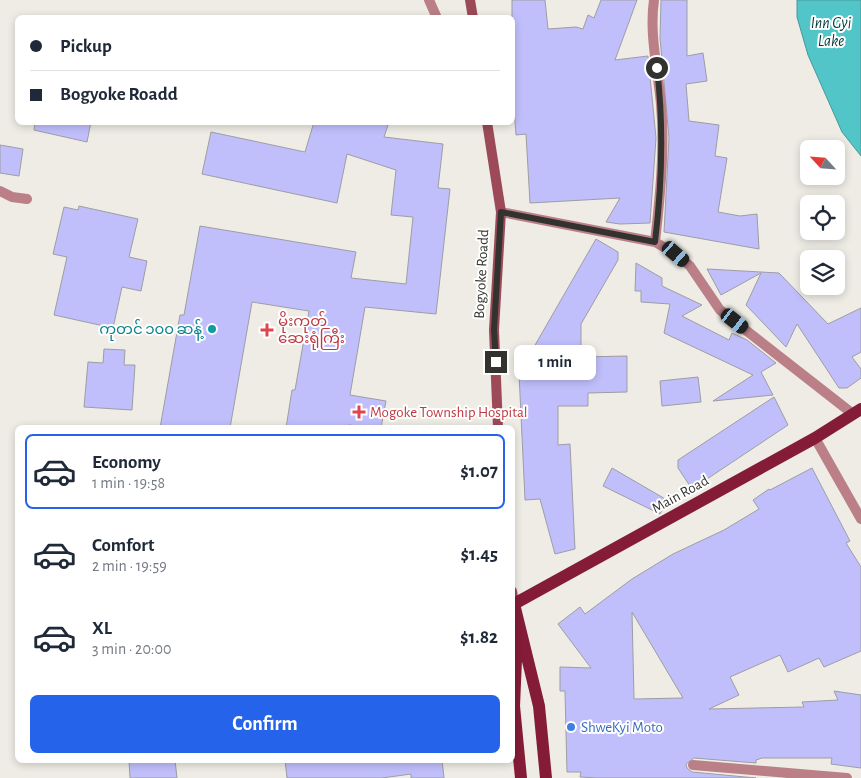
<!DOCTYPE html>
<html lang="en">
<head>
<meta charset="utf-8">
<style>
	body { margin:0; font-family:"Alegreya Sans","Noto Sans Myanmar",sans-serif; background:#f2f2f3; color:#1f2937; height:100vh; display:flex; flex-direction:column; font-size:19px; white-space:nowrap }
	* { box-sizing:border-box; margin:0 }
	p { font-size:16px; color:#747a83 }
	.icon { flex:none; width:28px; height:28px; fill:none; stroke:currentColor; stroke-width:2; stroke-linecap:round; stroke-linejoin:round }
	.map { position:relative; flex:1; overflow:hidden }
	.sheet { position:absolute; left:15px; top:425px; width:500px; height:338px; display:flex; flex-direction:column; background:#fff; border-radius:8px; box-shadow:0 2px 8px #0003 }
	.sheet>* { flex:none }
	.banner { position:absolute; left:15px; top:15px; width:500px; height:110px; border-radius:8px; box-shadow:0 2px 8px #0003; display:grid; align-content:center; height:110px; padding:0 15px; background:#fff }
	.needle { width:32px; rotate:296deg }
	.controls { position:absolute; left:800px; top:140px; display:grid; gap:10px }
	.controls a { display:grid; place-items:center; width:45px; height:45px; border-radius:8px; background:#fff; box-shadow:0 2px 8px #0003; font-size:25px }
	.end { position:absolute; width:22px; height:22px; margin:-11px; border:6px solid #32322f; background:#fff; box-shadow:0 0 0 2px #fff }
	.from { border-radius:50% }
	.bubble { position:absolute; height:35px; border-radius:8px; background:#fff; box-shadow:0 2px 8px #0003; font-size:16px; font-weight:700; line-height:35px; text-align:center }
	.car { position:absolute; width:15px; height:30px; margin:-15px -8px; border-radius:6px; box-shadow:0 0 4px 1px #0007; background:linear-gradient(#222 24%,#8ab4d8 0 40%,#222 0 76%,#8ab4d8 0 86%,#222 0) }
	.banner b { display:flex; align-items:center; gap:18px; height:48px; font-size:19px }
	.banner b+b { border-top:1px solid #e0e1e3 }
	.banner i { width:12px; height:12px; background:#1f2937 }
	ul { padding:9px 0 0; list-style:none }
	li { display:flex; align-items:center; gap:15px; height:75px; margin:0 10px 8px; padding:0 5px; border:2px solid transparent; border-radius:8px }
	li div { flex:1 }
	li b { display:block; font-size:19px }
	li em { font-style:normal; font-weight:700 }
	li.current { border-color:#2563eb }
	li>.icon { width:45px; height:45px; stroke-width:1.5 }
	.action { display:flex; gap:10px; margin-top:auto; padding:10px 15px }
	.action a { flex:1; height:58px; border-radius:8px; background:#2563eb; color:#fff; font-size:20px; font-weight:700; line-height:58px; text-align:center }
	.map>svg:first-child { display:block }
</style>
</head>
<body>
<div class="map">
<svg width="861" height="778" viewBox="0 0 861 778">
	<rect width="100%" height="100%" fill="#eeece5"/>
	<path fill="#51c5c8" stroke="#48999a" d="M797,0h64v156l-19,-24 -34,-77 -11,-38z"/>
	<path fill="#c0bffb" stroke="#9d9da4" fill-rule="evenodd" d="M512,0h33l3,29 28,-2 7,2 5,-14 6,3 7,-18h36l-22,60 33,-4 8,82 -6,85 -30,1 -14,-2 14,-24 -90,5 -4,-69 -10,1 -4,-55z
		M661,0h26v56l16,-3 4,28 -21,3 3,37 30,4 -4,31 12,2 -9,54 22,4 17,-2 2,35 -95,-17 5,-94 -9,-100z
		M35,122h56l-4,20 -53,-12z
		M314,122h75l-5,15 59,7 -5,44 12,1 -14,125 -71,-7 -15,88 36,6 -5,27 -33,-3 -1,3h-61l6,-38h3l14,-79 -57,-9 -22,126h-70l20,-113h4l16,-89 156,26 -5,26 55,6 7,-67 -22,-2 5,-45 -49,-16 -10,49 -135,-29 9,-42 94,20z
		M0,145l23,4 -4,27 -19,-3z
		M79,206l59,13 -9,38 18,4 -6,30 -19,-4 -9,41 -59,-13 13,-58 -14,-3 11,-47 14,3z
		M596,239l22,13v8l-37,64v33l46,-1v36l-39,1v13h-30v39l12,-1 5,105 -20,5 -15,-55 -15,1 -6,-127z
		M636,263l26,15v8l40,19 -20,11 47,24 3,-7 15,7 29,23 -15,9 12,23 -60,6 40,-26 -89,-42 6,-29 -29,-2v-11h-6z
		M707,269l72,4 49,51 33,-16v44l-9,5 9,12v9l-14,10h-8l-42,-64 -11,23 -40,-42 15,-32 -40,22z
		M104,349l21,1 -1,15h11l-3,45 -48,-3 4,-45 15,1z
		M698,377l3,25 -39,4 -2,-25z
		M774,397l14,28 -96,64 -14,-21v-8z
		M612,468l55,32 -7,14 -57,-28z
		M812,468l38,73 -4,2 15,24v84l-37,16 -5,-9 -31,14 -8,-17 -50,22 9,18 -30,14 95,-2 -2,-5 36,-2 -4,-9 27,4v73l-30,-4 1,-6h-70l-6,2v3l-62,-5 -8,6 1,4 5,4 64,6h-158l-18,-1 1,-5h-14l-2,-81h-5v-24l31,1 -33,-44 22,-17 5,7 47,-35 41,-25 51,-24 35,-21 -6,-9 16,-11 1,1zM632,612l51,86 -49,1z
		M129,760h46l2,18h-47z
		M285,760h157l2,18h-33v-4l-29,4h-95z"/>
	<g fill="none" stroke-linecap="round" stroke-linejoin="round">
		<path stroke="#bb8087" stroke-width="10" d="M693,765l154,13"/>
		<path stroke="#bb8087" stroke-width="10" d="M654,0c-5,34 4,70 7,104 4,45 -1,93 -6,138
			M0,191l12,6 15,2
			M501,212l154,30 21,12 14,12 30,44 133,104
			M815,438l46,81"/>
		<path stroke="#bb8087" stroke-width="10" d="M429,0l8,18"/>
		<path stroke="#9d4a58" stroke-width="10" d="M470,0l3,18
			M487,122l14,90 -7,118 4,98
			M512,591l2,13"/>
		<path stroke="#841c37" stroke-width="12" d="M517,636l-3,70 7,72
			M546,778l-7,-72 -25,-102 301,-166 46,-29"/>
	</g>
	<g fill="none" stroke-linecap="round" stroke-linejoin="round">
		<path stroke="#32322f" stroke-width="6" d="M496,362l-2,-32 7,-118 154,30c7,-58 9,-115 2,-174"/>
	</g>
	<circle fill="#0f9aa8" stroke="#fff" stroke-width="2" cx="212" cy="329" r="5"/>
	<g fill="#e0444e" stroke="#fff" stroke-width="2">
		<path d="M264.5 322.5h5v5h5v5h-5v5h-5v-5h-5v-5h5z"/>
		<path d="M356.5 404.5h5v5h5v5h-5v5h-5v-5h-5v-5h5z"/>
	</g>
	<circle fill="#3f7fe0" stroke="#fff" stroke-width="2" cx="571" cy="727" r="5"/>
	<g text-anchor="middle" stroke-width="4" stroke-linejoin="round" paint-order="stroke">
		<g font-size="15" fill="#32322f" stroke="#fff">
			<text transform="translate(481 274) rotate(-87)" y="5">Bogyoke Roadd</text>
			<text transform="translate(680 494) rotate(-29)" y="5">Main Road</text>
		</g>
		<g font-size="15" fill="#be3a42" stroke="#fff" text-anchor="start">
			<text x="278" y="326">မိုးကုတ်‌<tspan x="278" dy="17">‌ဆေးရုံကြီး</tspan></text>
			<text x="370" y="417">Mogoke Township Hospital</text>
		</g>
		<g font-size="15" fill="#0d838f" stroke="#fff" text-anchor="end">
			<text x="202" y="334">ကုတင် ၁၀၀ ဆန့်</text>
		</g>
		<g font-size="15" fill="#366cbe" stroke="#fff" text-anchor="start">
			<text x="581" y="732">ShweKyi Moto</text>
		</g>
		<g font-size="16" font-style="italic" fill="#023b3c" stroke="#fff">
			<text x="831" y="28">Inn Gyi<tspan x="831" dy="18">Lake</tspan></text>
		</g>
	</g>
</svg>
<div class="controls">
<a><svg class="needle" viewBox="-14 -14 28 28"><path d="M0-13l5 13h-10z" fill="#e53935"/><path d="M0 13l5-13h-10z" fill="#747a83"/></svg></a>
<a><svg class="icon" aria-label="locate" viewBox="0 0 24 24"><circle cx="12" cy="12" r="6"/><path d="M12 2v4M12 18v4M2 12h4M18 12h4"/></svg></a>
<a><svg class="icon" aria-label="layers" viewBox="0 0 24 24"><path d="M12 4l9 5-9 5-9-5zM3 14l9 5 9-5"/></svg></a>
</div>
<i class="end from" style="left:657px;top:68px"></i>
<i class="end" style="left:496px;top:362px"></i>
<div class="bubble" style="left:514px;top:345px;width:82px">1 min</div>
<i class="car" style="left:676px;top:254px;rotate:131deg"></i>
<i class="car" style="left:735px;top:321px;rotate:128deg"></i>
<div class="banner">
<b><i class="from"></i>Pickup</b>
<b><i></i>Bogyoke Roadd</b>
</div>
<section class="sheet">
<ul>
<li class="current"><svg class="icon" aria-label="car" viewBox="0 0 24 24"><path d="M5 17H2v-5l4-1 3-4h7l3 4 3 1v5h-3M9 17h6M6 11h13"/><circle cx="7" cy="17" r="2"/><circle cx="17" cy="17" r="2"/></svg><div><b>Economy</b><p>1 min · 19:58</p></div><em>$1.07</em></li>
<li><svg class="icon" aria-label="car" viewBox="0 0 24 24"><path d="M5 17H2v-5l4-1 3-4h7l3 4 3 1v5h-3M9 17h6M6 11h13"/><circle cx="7" cy="17" r="2"/><circle cx="17" cy="17" r="2"/></svg><div><b>Comfort</b><p>2 min · 19:59</p></div><em>$1.45</em></li>
<li><svg class="icon" aria-label="car" viewBox="0 0 24 24"><path d="M5 17H2v-5l4-1 3-4h7l3 4 3 1v5h-3M9 17h6M6 11h13"/><circle cx="7" cy="17" r="2"/><circle cx="17" cy="17" r="2"/></svg><div><b>XL</b><p>3 min · 20:00</p></div><em>$1.82</em></li>
</ul>
<div class="action"><a>Confirm</a></div>
</section>
</div>
</body>
</html>
